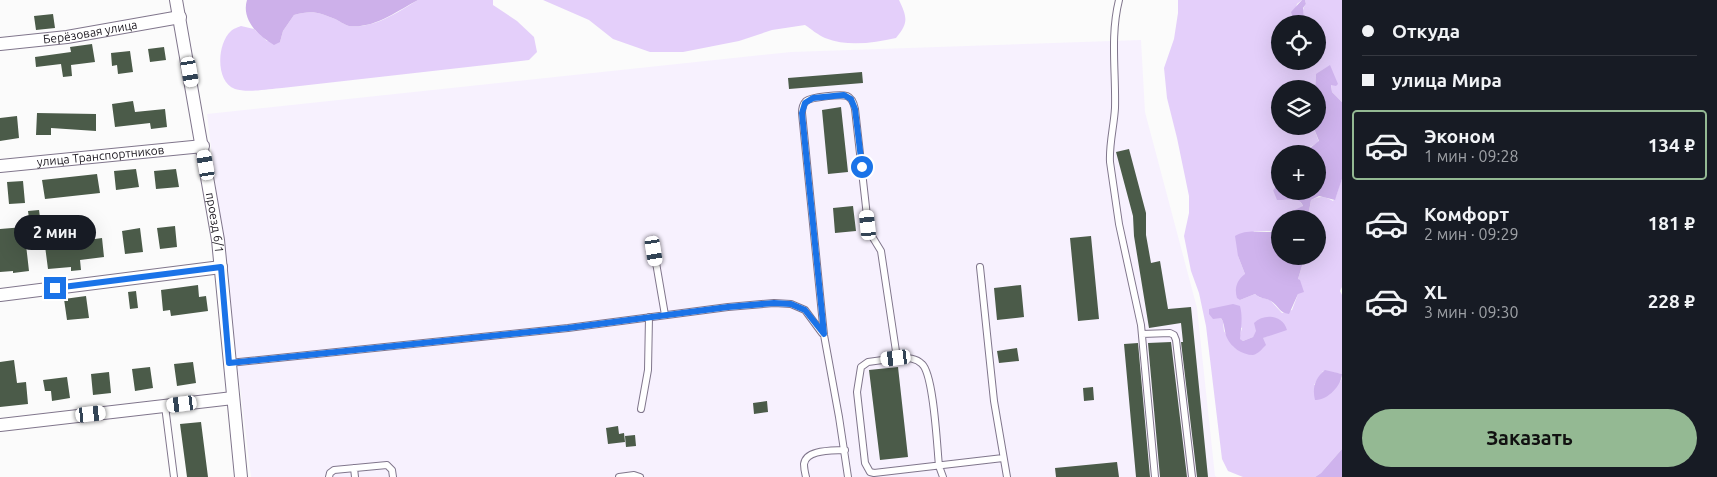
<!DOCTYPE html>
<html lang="ru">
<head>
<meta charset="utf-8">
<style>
	body { margin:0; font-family:Ubuntu,sans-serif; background:#242831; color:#f1f3f6; height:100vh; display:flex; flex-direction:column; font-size:19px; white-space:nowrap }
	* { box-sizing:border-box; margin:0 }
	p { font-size:16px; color:#9ea1a6 }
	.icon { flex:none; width:28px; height:28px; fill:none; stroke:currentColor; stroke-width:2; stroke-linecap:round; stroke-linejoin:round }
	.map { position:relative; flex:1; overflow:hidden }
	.details { display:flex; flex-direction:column; background:#171b24; width:375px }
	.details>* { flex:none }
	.guide { display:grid; align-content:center; height:110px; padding:0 20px; background:#171b24 }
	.fabs { position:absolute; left:1271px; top:15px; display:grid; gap:10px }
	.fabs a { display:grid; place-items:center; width:55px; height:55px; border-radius:50%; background:#171b24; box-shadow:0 5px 20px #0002; font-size:25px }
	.end { position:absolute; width:22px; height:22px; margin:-11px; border:6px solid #1a73e8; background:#fff; box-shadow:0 0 0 2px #fff }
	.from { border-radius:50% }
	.bubble { position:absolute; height:35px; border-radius:18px; background:#171b24; box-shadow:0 5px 20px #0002; font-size:16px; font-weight:700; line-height:35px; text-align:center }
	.car { position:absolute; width:15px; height:30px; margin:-15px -8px; border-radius:6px; box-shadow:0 0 4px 1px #0007; background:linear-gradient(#fff 24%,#345 0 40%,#fff 0 76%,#345 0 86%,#fff 0) }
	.guide b { display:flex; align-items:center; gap:18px; height:48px; font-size:19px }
	.guide b+b { border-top:1px solid #363941 }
	.guide i { width:12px; height:12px; background:#f1f3f6 }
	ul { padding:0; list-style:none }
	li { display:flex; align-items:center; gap:15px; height:70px; margin:0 10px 8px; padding:0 10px; border:2px solid transparent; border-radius:5px }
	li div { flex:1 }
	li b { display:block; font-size:19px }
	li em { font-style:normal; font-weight:700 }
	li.current { border-color:#94b993 }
	li>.icon { width:45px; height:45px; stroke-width:1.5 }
	.button { display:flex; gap:10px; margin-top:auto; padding:10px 20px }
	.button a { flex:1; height:58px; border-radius:30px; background:#94b993; color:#111; font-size:20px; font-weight:700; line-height:58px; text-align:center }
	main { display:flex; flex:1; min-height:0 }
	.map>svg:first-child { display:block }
</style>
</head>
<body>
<main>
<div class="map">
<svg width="1342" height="477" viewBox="0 0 1342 477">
	<rect width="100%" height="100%" fill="#fbfbfb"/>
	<path fill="#f7f1fe" d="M1141,40l4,72 52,196 18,168 2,1h-966l-44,-363 584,-62z"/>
	<path fill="#e4cffa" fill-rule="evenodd" d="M418,0h75v5l24,16 17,16 3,15 -8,8 -247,28c-13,1 -35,5 -47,1 -20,-7 -18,-46 -4,-58 2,-2 7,-4 10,-5l13,3 13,12 13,1 3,-11 11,-16c18,-5 24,-3 41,4 4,2 10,6 14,7 25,3 49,-14 69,-26z
		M543,0h356c8,17 10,23 -3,38 -23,5 -48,9 -71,0 -7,-3 -14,-9 -20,-13l-33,5 -33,11 -56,11h-33l-37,-13 -24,-19z
		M1178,0h124l-5,4 -4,14 6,6h-19v37h38v-8l2,-2 -2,-7 2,-5 -2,-2v-13h-14c-1,-8 -3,-14 2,-20l-1,-4h37v102l-10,-10 -1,-8 -15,-10 -1,15h-35v37h33l6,16 -11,6 -2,3 1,3h-27v28l-7,8 10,10 9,-1 7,1 4,6 -2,3 -14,4 -11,8 2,10h-24l-16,25 7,18 -5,26 15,-6 4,3 11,3 12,13 10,-3 6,-16v-15l7,-23h13v-37h-14v-3l5,-5 2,-11c9,-4 13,-4 22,1 5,-6 5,-14 9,-22v108l-2,4 2,4v79l-19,-3 -9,14 26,-3 2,-4v71l-21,24 -6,4h-72l-15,-6 -6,-12 -16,-133 -7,-33 -8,-22 -7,-35 5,-23v-17l-12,-58 -10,-40 -3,-30 10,-29 4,-26zM1221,318l21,10 -3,11 4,2 10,-4 4,-6 11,5 -34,11 -10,-16 -1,-9z"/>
	<path fill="#cdb0ea" d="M247,0h171c-21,11 -44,29 -69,26 -4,-1 -10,-5 -14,-7 -17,-7 -23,-9 -41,-4l-11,16 -3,11 -6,3c-16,-9 -33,-26 -27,-45z"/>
	<path fill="#cfb3ed" d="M1302,0h3l1,4 -3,4 1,16h-5l-6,-6 -2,-6z
		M1330,65l8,19 -2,2 -5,-1 1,7 10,10v77l-7,21 -16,-4 -8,4 -2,11 -5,8h-24v37h25l-7,23 2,1 4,12 -6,2 -9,20c-10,-1 -10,-8 -18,-13 -5,-3 -11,-2 -16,-7l-15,6 -3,-2c-3,-10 0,-18 8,-24l-7,-18 -3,-20c13,-8 29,-2 42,-5l-1,-10 2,-3 25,-12c-4,-11 -16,-5 -26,-6l-4,-10 7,-8v9h38v-37h-11l-1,-3 13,-10 -6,-15h5v-37h-3l1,-15z
		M1233,304l7,2c3,11 1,22 0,33l3,2 10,-4 3,-6 -2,-8c10,-10 29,-8 33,7l-24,8 3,7c-4,4 -8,9 -13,10 -11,0 -22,-8 -26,-17 -3,-7 -2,-14 -6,-20l-8,1 -4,-5v-5z
		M1325,370l17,4c0,11 -15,27 -27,26 -3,-12 0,-22 10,-30z
		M1342,449v28h-27l6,-4z"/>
	<path fill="#4b5b49" d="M53,14l2,14 -19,2 -2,-14z
		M92,44l3,18 -24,3 1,11 -9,1 -2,-13 -25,3 -1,-10 36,-5 -1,-5z
		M164,47l2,13 -16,2 -2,-13z
		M130,51l3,21 -15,2 -1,-9 -5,1 -1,-13z
		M862,72l1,11 -74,6 -1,-11z
		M133,101l2,11 30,-3 2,18 -16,2 -1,-6 -35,4 -3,-23z
		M841,107l7,65 -20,2 -6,-64z
		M37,113l59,1v17l-45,-3v7h-15z
		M17,116l2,22 -19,3v-23z
		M1129,149l17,64v22l5,28 9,-2 8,48 23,-2 17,170h-11l-16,-135h2l-2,-19 -32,5 -15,-92 -1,-20 -17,-64z
		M136,169l3,18 -23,3 -2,-19z
		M176,169l3,18 -23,2 -2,-18z
		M97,174l3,19 -55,6 -3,-19z
		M23,181l2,22 -16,1 -2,-22z
		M853,206l3,25 -21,2 -2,-25z
		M39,210l2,15 -11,1 -2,-15z
		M175,226l2,21 -17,2 -3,-21z
		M24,227l5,44 -16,2v-2l-13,1v-43z
		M140,228l3,24 -18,2 -3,-23z
		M1091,236l8,83 -21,2 -8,-83z
		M102,238l2,19 -24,3 1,10 -10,1v-4l-23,2 -3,-23z
		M198,285l1,12 7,-1 2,15 -37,5 -1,-6 -7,1 -2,-21z
		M1021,285l3,32 -27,3 -3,-32z
		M136,291l2,17 -8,1 -2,-17z
		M86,296l3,22 -22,2 -3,-21z
		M1171,342l16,135h-27l-12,-134z
		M1138,343l12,134h-14l-12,-133z
		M1017,348l2,13 -20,2 -2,-12z
		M14,360l3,23 9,-1 2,22 -28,3v-45z
		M193,362l3,21 -19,3 -3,-22z
		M150,367l3,21 -18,3 -3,-22z
		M898,367l10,90 -28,3 -11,-90z
		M109,372l2,21 -18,2 -2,-21z
		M67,377l3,21 -18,3 -1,-10h-6l-2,-11z
		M1093,387l1,13 -10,1 -1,-13z
		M767,401l1,11 -14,2 -1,-11z
		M201,422l7,55h-21l-7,-53z
		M618,426l1,8 5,-1 1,9 -17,2 -2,-16z
		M635,435l1,11 -10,1 -1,-11z
		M1117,462l2,15h-63l-1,-9z"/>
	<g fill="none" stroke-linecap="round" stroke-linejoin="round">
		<g stroke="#80768c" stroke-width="8">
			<path id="lane" d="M1119,0c-9,36 -3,72 -4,108 -1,18 -6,36 -5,54l9,62 22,101 14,152
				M654,251l11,64
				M980,267l14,134 13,76
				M1142,334l28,-1 4,2 2,5 16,137
				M897,358l-29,4 -7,5 -4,25 8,71 5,9 4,1 129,-15
				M229,363l339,-35 160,-21 46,-4 17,1 14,6 17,23
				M165,406l9,71
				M641,409l7,-39 1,-53
				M354,468l1,9
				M329,477l1,-4 4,-3 53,-5 5,5 1,7
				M619,477l15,-2 6,2
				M806,477c-1,-4 -2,-9 -2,-13 2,-15 29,-13 41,-14
				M848,477l-9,-60 -15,-82 -22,-222c0,-5 1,-9 4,-12 5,-4 35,-7 41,-5 5,2 7,8 8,13l13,116 2,8 11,18 16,107c9,0 18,-1 25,6 12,11 15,83 17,102l4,11"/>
		</g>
		<g stroke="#80768c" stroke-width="14">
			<g id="street">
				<path id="s1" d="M176,0l42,240 23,237"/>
				<path id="s2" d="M0,44l67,-7 113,-20"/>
				<path id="s3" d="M0,166l203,-20"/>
				<path d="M0,295l221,-28"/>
				<path d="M0,425l233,-27"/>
			</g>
		</g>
		<use href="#lane" stroke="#fff" stroke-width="6"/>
		<use href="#street" stroke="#fff" stroke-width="12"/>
	</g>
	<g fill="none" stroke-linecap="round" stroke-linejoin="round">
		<path stroke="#1a73e8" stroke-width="6" d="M55,288l166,-21 8,96 339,-35 160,-21 46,-4 17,1 14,6 19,24 -22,-221 3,-10 8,-5 31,-3 7,4 4,10 7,58"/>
	</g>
	<g text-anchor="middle" stroke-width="5" stroke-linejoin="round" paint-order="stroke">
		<g font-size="12" fill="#1a161e" stroke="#fff">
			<text dy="4" stroke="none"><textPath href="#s2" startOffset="91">Берёзовая улица</textPath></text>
			<text dy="4" stroke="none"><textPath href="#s3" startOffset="101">улица Транспортников</textPath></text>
			<text dy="4" stroke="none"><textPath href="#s1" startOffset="226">проезд 6/1</textPath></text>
		</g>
	</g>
</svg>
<div class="fabs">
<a><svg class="icon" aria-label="locate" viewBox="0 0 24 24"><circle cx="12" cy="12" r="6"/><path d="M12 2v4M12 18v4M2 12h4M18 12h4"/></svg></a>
<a><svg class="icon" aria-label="layers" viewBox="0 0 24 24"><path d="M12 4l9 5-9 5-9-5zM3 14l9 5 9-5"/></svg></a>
<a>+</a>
<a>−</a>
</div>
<i class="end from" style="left:862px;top:167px"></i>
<i class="end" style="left:55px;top:288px"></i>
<div class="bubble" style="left:14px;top:215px;width:82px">2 мин</div>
<i class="car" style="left:190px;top:72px;rotate:170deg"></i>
<i class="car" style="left:206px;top:165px;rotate:350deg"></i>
<i class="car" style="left:868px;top:225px;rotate:354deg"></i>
<i class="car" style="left:654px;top:251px;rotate:171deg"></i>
<i class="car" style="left:896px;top:358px;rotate:263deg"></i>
<i class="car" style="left:182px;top:404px;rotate:263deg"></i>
<i class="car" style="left:91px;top:414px;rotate:84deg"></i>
</div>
<section class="details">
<div class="guide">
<b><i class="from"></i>Откуда</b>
<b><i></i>улица Мира</b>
</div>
<ul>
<li class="current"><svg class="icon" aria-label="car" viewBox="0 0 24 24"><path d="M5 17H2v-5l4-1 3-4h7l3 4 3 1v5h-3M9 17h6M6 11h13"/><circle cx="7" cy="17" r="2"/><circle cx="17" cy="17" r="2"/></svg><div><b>Эконом</b><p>1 мин · 09:28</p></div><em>134 ₽</em></li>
<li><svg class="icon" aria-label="car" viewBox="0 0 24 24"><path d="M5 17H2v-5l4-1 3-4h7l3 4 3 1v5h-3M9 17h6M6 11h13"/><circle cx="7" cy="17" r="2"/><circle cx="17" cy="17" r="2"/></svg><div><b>Комфорт</b><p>2 мин · 09:29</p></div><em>181 ₽</em></li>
<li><svg class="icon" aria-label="car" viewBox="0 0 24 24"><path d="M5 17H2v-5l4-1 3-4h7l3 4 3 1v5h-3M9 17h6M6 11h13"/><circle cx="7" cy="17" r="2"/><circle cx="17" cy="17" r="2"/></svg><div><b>XL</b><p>3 мин · 09:30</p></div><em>228 ₽</em></li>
</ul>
<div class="button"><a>Заказать</a></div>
</section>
</main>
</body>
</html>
